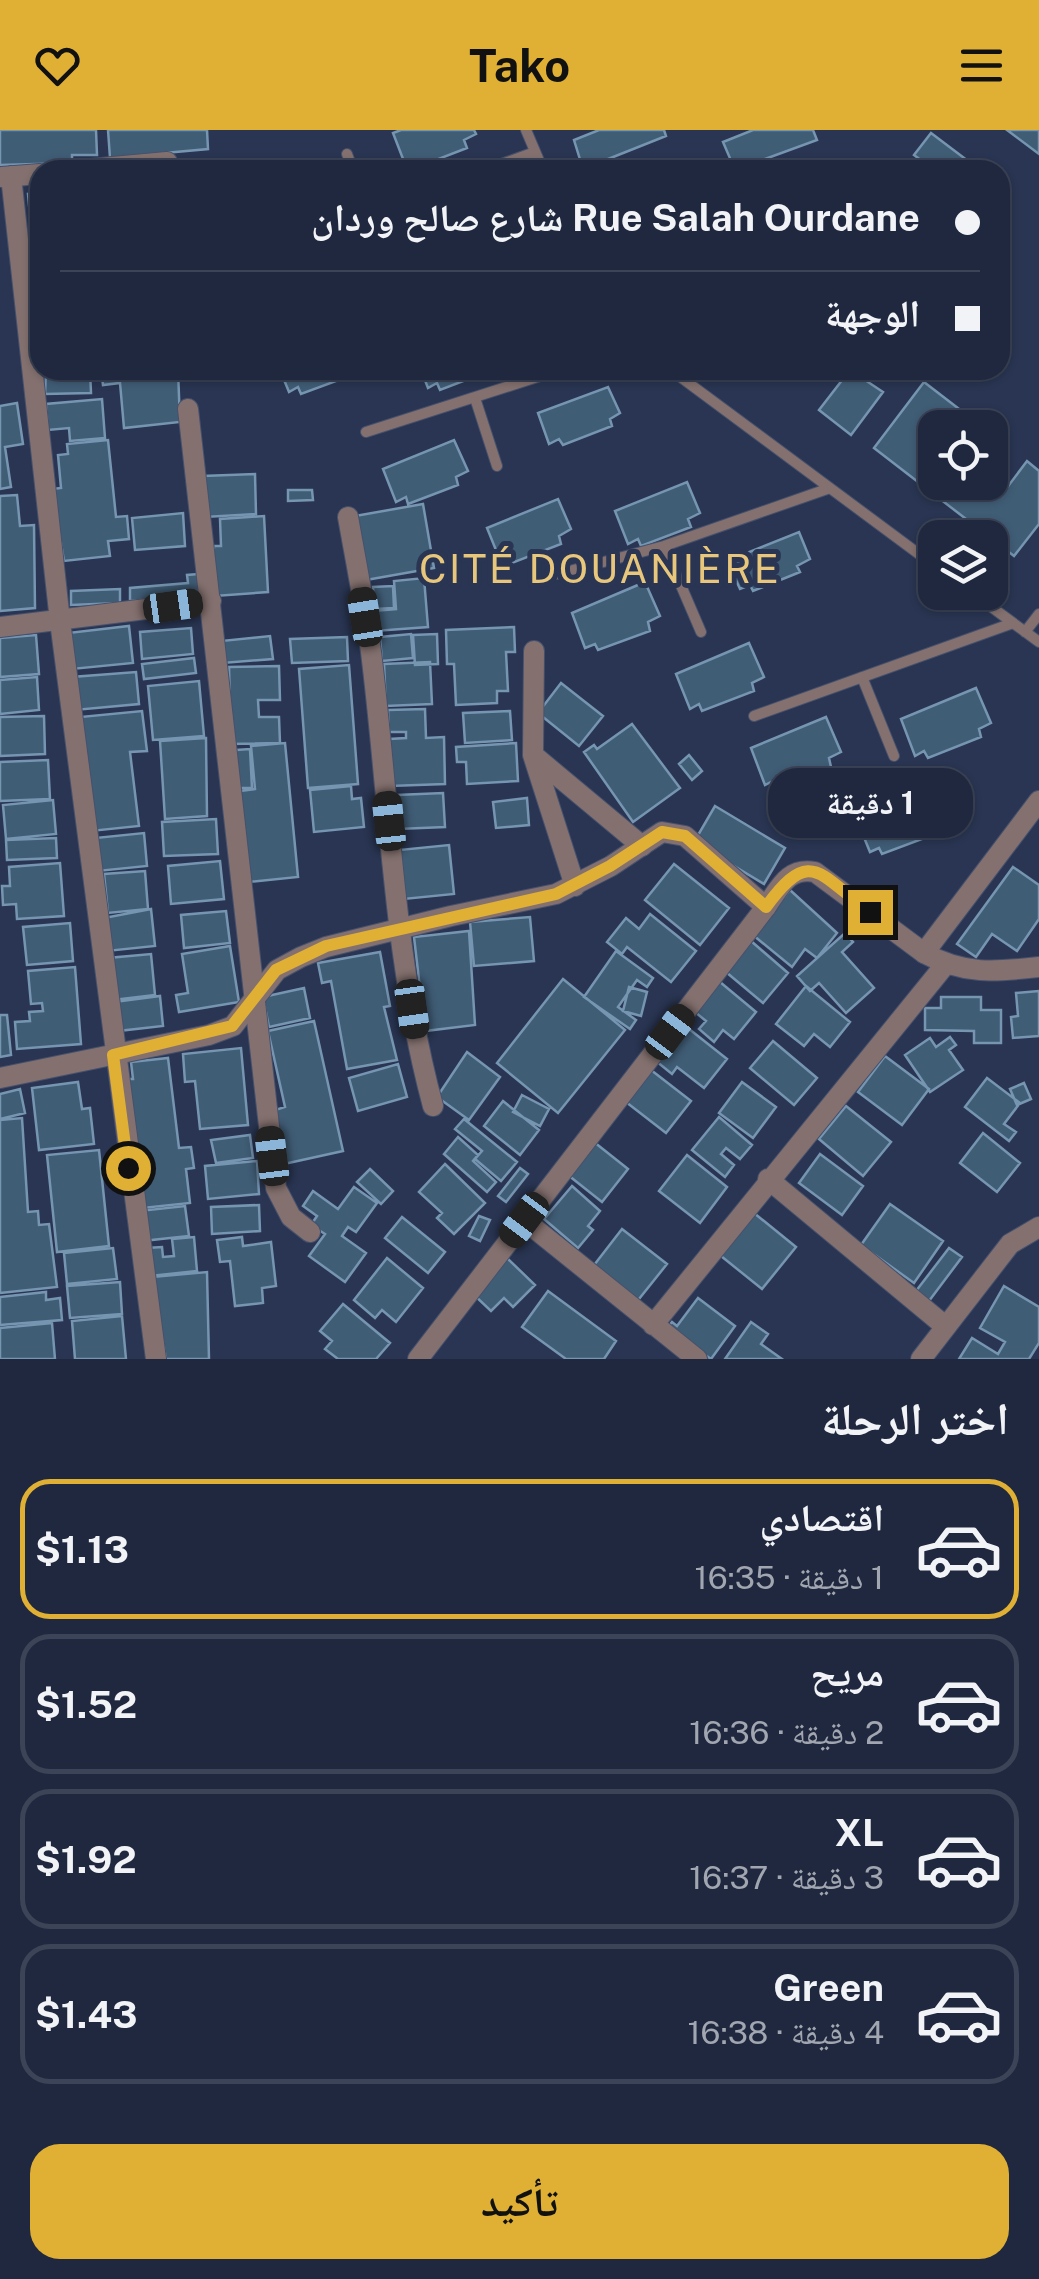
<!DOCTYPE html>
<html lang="ar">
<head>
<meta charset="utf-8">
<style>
	body { margin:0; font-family:"Public Sans","Noto Naskh Arabic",sans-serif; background:#273045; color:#f1f3f6; direction:rtl; height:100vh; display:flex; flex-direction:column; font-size:38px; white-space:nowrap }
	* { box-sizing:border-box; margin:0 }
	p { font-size:32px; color:#a1a6b0 }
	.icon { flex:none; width:55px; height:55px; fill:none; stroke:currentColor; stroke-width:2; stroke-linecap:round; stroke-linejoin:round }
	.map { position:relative; height:1229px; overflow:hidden; direction:ltr }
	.panel { display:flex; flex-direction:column; background:#1f283e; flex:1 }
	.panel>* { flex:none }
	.top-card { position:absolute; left:30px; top:30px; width:980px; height:220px; border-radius:30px; box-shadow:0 2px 8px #0004,0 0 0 2px #3c4458; direction:rtl; display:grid; align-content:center; height:220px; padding:0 30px; background:#1f283e }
	.tools { position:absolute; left:918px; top:280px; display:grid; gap:20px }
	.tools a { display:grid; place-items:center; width:90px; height:90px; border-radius:20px; background:#1f283e; box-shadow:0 2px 8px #0004,0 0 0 2px #3c4458; font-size:50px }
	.end { position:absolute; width:45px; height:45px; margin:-22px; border:12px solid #e0b034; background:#111; box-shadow:0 0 0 5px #111 }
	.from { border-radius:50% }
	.bubble { position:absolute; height:70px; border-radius:30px; background:#1f283e; box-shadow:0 2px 8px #0004,0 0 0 2px #3c4458; font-size:32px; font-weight:700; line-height:70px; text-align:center; direction:rtl }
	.car { position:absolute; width:30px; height:60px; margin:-30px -15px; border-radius:12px; box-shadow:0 0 8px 2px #0007; background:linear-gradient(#222 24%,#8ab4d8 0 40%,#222 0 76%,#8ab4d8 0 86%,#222 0) }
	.top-card b { display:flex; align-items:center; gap:35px; height:95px; font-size:38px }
	.top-card b+b { border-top:2px solid #3c4458 }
	.top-card i { width:25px; height:25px; background:#f1f3f6 }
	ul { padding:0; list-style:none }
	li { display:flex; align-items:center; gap:30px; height:140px; margin:0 20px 15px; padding:0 10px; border:5px solid #3c4458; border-radius:30px }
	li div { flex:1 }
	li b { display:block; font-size:38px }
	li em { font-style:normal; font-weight:700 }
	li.selected { border-color:#e0b034 }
	li>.icon { width:90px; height:90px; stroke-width:1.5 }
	h2 { padding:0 30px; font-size:45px; line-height:120px }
	.cta { display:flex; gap:20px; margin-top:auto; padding:20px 30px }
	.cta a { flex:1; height:115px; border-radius:30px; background:#e0b034; color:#111; font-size:40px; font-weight:700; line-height:115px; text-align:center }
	header { display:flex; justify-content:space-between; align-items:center; height:130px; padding:0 30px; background:#e0b034; color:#111; font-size:45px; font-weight:700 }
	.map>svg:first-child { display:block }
</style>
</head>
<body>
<header><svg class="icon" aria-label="menu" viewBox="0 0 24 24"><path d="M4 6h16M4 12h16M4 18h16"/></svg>Tako<svg class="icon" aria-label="heart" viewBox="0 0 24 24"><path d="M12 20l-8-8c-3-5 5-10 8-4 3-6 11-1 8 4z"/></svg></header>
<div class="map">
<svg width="1039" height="1229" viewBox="0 0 1039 1229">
	<rect width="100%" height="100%" fill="#293552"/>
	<path fill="#405d76" stroke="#7695b1" stroke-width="2.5" d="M0,0h96l1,25h-25v8l-72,2z
		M108,0h99l1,19 -98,9z
		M401,0h73l2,4 -12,6 3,8 -49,19 -3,-7 -10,4 -12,-31z
		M599,0h65l2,6 -83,33 -9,-29z
		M753,0h60l4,10 -82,30 -12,-28z
		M1007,0h32v24z
		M931,3l49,37h-46l-20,-15z
		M40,63v55l-7,1 -5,-55z
		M46,240h44l1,23 -46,1z
		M101,240h77l2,52 -56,6 -4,-45 -17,2z
		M280,240h74l1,4 -54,20 -3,-7 -9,5z
		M421,240h71l-52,20 -3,-7 -9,5z
		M850,240l33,22 -32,43 -32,-25z
		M924,252l39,30 -12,16h-16v54h55v-6l16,13 21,-28 12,10v53l-25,32 -140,-108z
		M608,257l12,26 -10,6 2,7 -49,19 -4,-6 -10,5 -11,-31z
		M102,269l3,39 -35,3 -1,-13 -21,2 -2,-26z
		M17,273l6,41 -18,3 6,40 -11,2v-83z
		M108,310l8,77 11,-1 2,23 -21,2 2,15 -46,5 -12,-72 9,-1 -3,-33 10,-1 -1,-10z
		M454,310l14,31 -12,6 2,8 -50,19 -2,-7 -10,5 -13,-33z
		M255,344l1,40 -51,3 -2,-41z
		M687,352l13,31 -12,6 3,8 -50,19 -3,-7 -10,5 -13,-33z
		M288,360h24l1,10 -25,1z
		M17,365l3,31 14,-1 1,83 -35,3v-115z
		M558,369l13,30 -12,7 2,8 -49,19 -3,-8 -9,5 -13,-32z
		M423,374l11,64 -68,12 -11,-64z
		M183,383l2,33 -50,4 -3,-32z
		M264,386l4,76 -53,4 -2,-35 1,-15h7l-1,-27z
		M799,402l11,27 -13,7 3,6 -47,19 -3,-6 -10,4 -13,-28z
		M198,444l1,21 -69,6v-13l58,-5 -1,-8z
		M424,448l4,49 -53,4 -2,-20 23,-2 -2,-28z
		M645,452l15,34 -12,6 2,9 -52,19 -3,-6 -10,4 -13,-35z
		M393,456l1,22 -20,1 -1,-22z
		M120,459v14l-49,2v-14z
		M129,496l4,37 -61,6 -4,-36z
		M514,497l1,25h-9l2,39h-11v12l-41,2 -2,-41h-7l-1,-34z
		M191,498l2,26 -51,5 -2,-27z
		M411,504l2,24 -31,3 -2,-24z
		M437,504l1,30 -23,1 -2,-30z
		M36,505l3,39 -39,3v-39z
		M270,506l3,23 -50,4 -2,-22z
		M347,507l1,24 -56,2 -2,-24z
		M749,513l15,34 -12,6 2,8 -52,20 -3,-7 -9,5 -14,-35z
		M194,528l2,15 -52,6 -2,-15z
		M430,532l2,42 -46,2 -2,-42z
		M349,535l9,119 -50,4 -9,-119z
		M279,536l1,34h-22l1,17h20l1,26 -49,1 -2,-77z
		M136,542l3,32 -64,6 -3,-33z
		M37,547l2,33 -39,4v-34z
		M199,551l5,55 -51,4 -5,-54z
		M561,553l42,33 -24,30 -41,-33z
		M976,558l15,35 -12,6 2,8 -53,21 -4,-7 -9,5 -14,-37z
		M425,579l1,29 18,-1 1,47 -55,2 -1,-47 17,-1v-6h-17l-1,-22z
		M142,581l5,40 -17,1 9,74 -48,5 -11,-114z
		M510,581l2,29 -47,3 -2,-30z
		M44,586l1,38 -45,2v-39z
		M826,587l15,35 -12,6 2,9 -53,20 -3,-7 -10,5 -14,-37z
		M632,594l48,64 -47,34 -49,-70 10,-7 3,4z
		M206,608l1,78 -42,3 -5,-78z
		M285,613l13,134 -49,5 -9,-91 15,-2 -4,-43z
		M516,613l2,38 -51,3 -1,-22h-9l-1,-15z
		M250,619l2,39h-14l-2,-38z
		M689,625l13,16 -10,9 -13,-16z
		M48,630l2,39 -50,2v-39z
		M931,651l17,37 -12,7 2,8 -56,21 -3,-6 -9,4 -16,-39z
		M351,656l1,13 9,-1 3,29 -50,5 -4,-42z
		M443,663l2,34 -47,2 -1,-34z
		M527,668l2,27 -33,3 -3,-26z
		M53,670l3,34 -50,5 -3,-34z
		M715,676l70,42 -21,36 -70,-42z
		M216,689l2,35 -54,2 -2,-34z
		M144,703l3,33 -49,5 -3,-33z
		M56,708l1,20 -50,2 -1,-20z
		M449,715l5,49 -50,5 -5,-49z
		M220,731l4,38 -53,5 -3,-38z
		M60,733l4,53 -47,3 -1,-15 -13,1 -1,-19h8l-1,-19z
		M674,734l55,44 -29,37 -55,-45z
		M1013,737l26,18v34l-22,32 -25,-17 -16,23 -19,-13z
		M145,741l3,38 -40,4 -4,-39z
		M790,760l47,43 -20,25 -12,-9 -13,18 -39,-32z
		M151,779l4,37 -48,5 -3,-33z
		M226,781l4,32 -46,5 -3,-33z
		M650,784l46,37 -25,31 -44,-35 -5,7 -15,-12 19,-24 13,11z
		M530,787l4,44 -60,5 -4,-44z
		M70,793l3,38 -46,4 -4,-38z
		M469,801l6,94 -50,6 -11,-94z
		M845,803l8,9 -11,10 32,36 -28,25 -27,-30 -9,8 -13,-15z
		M751,811l37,32 -25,30 -37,-31z
		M230,816l9,56 -60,10 -3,-17 12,-2 -6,-39z
		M616,821l37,27 -6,9 -10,-7 -19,27 18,13 -6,9 -46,-32z
		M380,822l10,54 -6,1 13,53 -50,9 -16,-88 -9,2 -4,-20z
		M151,824l4,41 -42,5 -5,-42z
		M75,837l6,77 -64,5 -2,-27 15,-1 -1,-9 14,-1 -1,-8 -11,1 -3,-33z
		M563,849l62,51 -67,83 -61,-50z
		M720,852l36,30 -22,27 -11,-9 -9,12 -15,-13 7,-8 -11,-9z
		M806,856l44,36 -20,25 -16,-13 -10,12 -28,-22z
		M629,857l18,5 -6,24 -18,-5z
		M304,858l6,30 -41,9 -6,-30z
		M1039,861v45l-26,2 -2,-21 7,-1 -2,-23z
		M160,866l3,30 -45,5 -4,-29z
		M941,867h40v13h20v33h-27v-12l-49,-1v-22h16z
		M0,885h7l4,40 -11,2z
		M314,891l29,130 -59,13 -12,-53 13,-4 -17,-76z
		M684,895l43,34 -23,29 -27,-21 -5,7 -16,-13z
		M950,907l6,8 -7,5 14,20 -33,22 -25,-37 25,-17 6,9z
		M773,911l44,37 -23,27 -44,-37z
		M241,918l7,77 -48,4 -5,-48 -10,1 -2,-28z
		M467,922l33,25 -31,43 -32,-23z
		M885,926l44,33 -27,36 -44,-33z
		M168,928l11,90 12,-1 3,21 -8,1 4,34 -47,5 -17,-129h7l-2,-17z
		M398,934l9,33 -49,14 -9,-33z
		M651,940l40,31 -25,32 -40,-31z
		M987,948l33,25 -16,21 12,8 -7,9 -44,-34z
		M78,952l4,27 8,-1 4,36 -55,6 -7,-62z
		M742,952l34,25 -23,31 -34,-25z
		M1024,953l7,16 -14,6 -7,-16z
		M20,959l5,24 -25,6v-25z
		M522,965l27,14 -9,17 -27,-14z
		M503,971l36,29 -19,25 -36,-29z
		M846,976l45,36 -28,34 -44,-37z
		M719,987l33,28 -12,14 -14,-11 -5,6 13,11 -9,12 -33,-27z
		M22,988l6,94 10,-1 1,14 10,-1 8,63 -57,6v-173z
		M464,989l53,43 -16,19 -26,-22 7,-8 -27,-22z
		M983,1003l37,30 -23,29 -37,-29z
		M250,1005l3,23 -37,5 -5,-23z
		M458,1007l20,18 -5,6 23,21 -9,10 -43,-38z
		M594,1012l34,27 -26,33 -34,-27z
		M99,1020l10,96 -52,6 -10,-97z
		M820,1024l43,32 -21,29 -43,-32z
		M687,1025l40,32 -27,36 -41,-32z
		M257,1031l2,33 -51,5 -3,-33z
		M445,1034l40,39 -31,31 -17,-16 5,-5 -23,-21z
		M520,1038l8,6 -22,28 -8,-6z
		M370,1039l23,22 -12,13 -24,-22z
		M572,1056l28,25 -12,15 5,4 -15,18 -34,-29z
		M354,1057l23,16 -21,29 -8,-5 -6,9 24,17 -21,29 -36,-26 16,-22 -14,-9 6,-9 -14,-10 10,-15 25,18z
		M890,1074l53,37 -29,42 -53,-38z
		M259,1075l1,26 -48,3 -1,-27z
		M185,1076l4,30 -47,5 -3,-30z
		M754,1083l42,34 -34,42 -41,-33z
		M479,1086l11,4 -10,21 -11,-5z
		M402,1087l43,35 -17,21 -43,-35z
		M622,1099l45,35 -32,40 -44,-35z
		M194,1107l3,34 -47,5 -3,-28 15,-1 1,10 11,-1 -2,-17z
		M242,1107l1,9 28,-4 5,44 -14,2 1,15 -28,3 -5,-45 -10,1 -3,-22z
		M113,1118l4,31 -50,5 -3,-31z
		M949,1118l13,9 -33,44 -13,-10z
		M387,1128l36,30 -27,34 -14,-12 -7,8 -21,-18z
		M507,1128l28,27 -22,22 -9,-9 -13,13 -18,-17z
		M207,1142l2,87h-43l-14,-82z
		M120,1152l2,32 -52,4 -3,-32z
		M1004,1156l35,21v36l-10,16h-70l13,-21 26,16 7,-12 -25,-14z
		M548,1161l68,50 -12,18h-38l-44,-32z
		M46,1162v8l14,-2 2,22 -62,5v-28z
		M698,1168l37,28 -24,33 -44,-31 5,-6 5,4z
		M343,1174l47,39 -14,16h-38l-13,-10 7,-8 -12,-10z
		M122,1186l4,43h-51l-3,-38z
		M751,1192l17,12 -7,10 21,15h-57z
		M52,1193l3,36h-55v-31z"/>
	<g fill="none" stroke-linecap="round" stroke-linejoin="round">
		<g stroke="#46516d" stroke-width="12">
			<path id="service" d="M526,0l17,40
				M347,24l6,16
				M485,40l50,-18
				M671,240l264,196
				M475,268l22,68
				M366,302l193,-62
				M664,416l37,86
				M558,444l106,-28 166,-58
				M971,462l68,50
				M1025,502l14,-18
				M862,547l32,79
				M754,586l259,-93"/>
		</g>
		<g stroke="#46516d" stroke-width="22">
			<path id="minor" d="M80,40l87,-8
				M11,46l49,445 96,738
				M2,47l38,-3
				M188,279l88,779 15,29 19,15
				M348,387c8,45 17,90 23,135 19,152 22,307 62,454
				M0,497l211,-26
				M534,521l-1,104 42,131
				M533,625l109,91
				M924,823c40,22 71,19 115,14
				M768,1049l177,147
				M524,1090l173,139
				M653,1195l292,-360
				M418,1229l348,-452"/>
		</g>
		<g stroke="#46516d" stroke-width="22">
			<path id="tertiary" d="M0,948l209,-43 24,-9 44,-56 24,-13 25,-10 125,-31 105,-22 55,-28 51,-34 23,4 81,71c14,-20 22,-40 49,-35l109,81 115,-152
				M921,1229l89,-115 29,-17"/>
		</g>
		<use href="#service" stroke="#84716f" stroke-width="10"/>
		<use href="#minor" stroke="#84716f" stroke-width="20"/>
		<use href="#tertiary" stroke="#84716f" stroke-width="20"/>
	</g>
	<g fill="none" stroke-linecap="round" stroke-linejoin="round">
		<path stroke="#e0b034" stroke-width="12" d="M128,1038l-15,-113 119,-29 44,-56 50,-24 230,-52 54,-28 52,-34 23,4 81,71c45,-62 53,-32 104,5"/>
	</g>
	<g text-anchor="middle" stroke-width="10" stroke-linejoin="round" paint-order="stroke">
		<g font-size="40" letter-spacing="2.5" fill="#e8c77d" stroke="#293552">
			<text x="600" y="453">CITÉ DOUANIÈRE</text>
		</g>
	</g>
</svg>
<div class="tools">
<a><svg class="icon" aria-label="locate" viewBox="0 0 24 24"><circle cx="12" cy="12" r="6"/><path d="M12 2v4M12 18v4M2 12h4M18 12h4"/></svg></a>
<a><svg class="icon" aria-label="layers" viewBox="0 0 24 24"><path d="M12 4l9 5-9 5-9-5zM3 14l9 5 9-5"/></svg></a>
</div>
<i class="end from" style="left:128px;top:1038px"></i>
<i class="end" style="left:870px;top:782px"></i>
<div class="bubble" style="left:768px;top:638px;width:205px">1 دقيقة</div>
<i class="car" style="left:173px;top:476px;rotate:82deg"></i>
<i class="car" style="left:365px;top:487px;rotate:351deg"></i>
<i class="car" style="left:389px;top:691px;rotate:354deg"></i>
<i class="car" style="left:412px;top:879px;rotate:172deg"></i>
<i class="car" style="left:670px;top:902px;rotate:37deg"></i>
<i class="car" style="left:272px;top:1026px;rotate:353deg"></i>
<i class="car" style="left:524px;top:1090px;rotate:217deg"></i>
<div class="top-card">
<b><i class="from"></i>Rue Salah Ourdane شارع صالح وردان</b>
<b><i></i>الوجهة</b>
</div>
</div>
<section class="panel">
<h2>اختر الرحلة</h2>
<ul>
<li class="selected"><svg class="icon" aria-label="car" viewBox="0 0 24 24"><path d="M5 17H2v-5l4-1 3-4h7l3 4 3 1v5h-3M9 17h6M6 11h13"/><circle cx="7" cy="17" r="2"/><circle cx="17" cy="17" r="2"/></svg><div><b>اقتصادي</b><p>1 دقيقة · 16:35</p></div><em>$1.13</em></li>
<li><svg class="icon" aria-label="car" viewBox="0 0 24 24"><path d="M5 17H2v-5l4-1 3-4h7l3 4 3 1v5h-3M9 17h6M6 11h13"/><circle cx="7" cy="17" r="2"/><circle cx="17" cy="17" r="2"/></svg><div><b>مريح</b><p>2 دقيقة · 16:36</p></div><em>$1.52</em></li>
<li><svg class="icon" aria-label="car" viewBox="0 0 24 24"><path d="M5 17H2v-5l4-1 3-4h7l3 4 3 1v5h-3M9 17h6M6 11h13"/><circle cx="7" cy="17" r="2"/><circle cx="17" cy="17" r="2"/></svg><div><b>XL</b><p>3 دقيقة · 16:37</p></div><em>$1.92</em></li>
<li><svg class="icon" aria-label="car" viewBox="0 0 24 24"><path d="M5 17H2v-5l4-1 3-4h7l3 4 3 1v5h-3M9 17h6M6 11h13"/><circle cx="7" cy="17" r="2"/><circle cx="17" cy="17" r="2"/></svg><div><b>Green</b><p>4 دقيقة · 16:38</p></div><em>$1.43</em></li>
</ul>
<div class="cta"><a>تأكيد</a></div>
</section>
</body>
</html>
